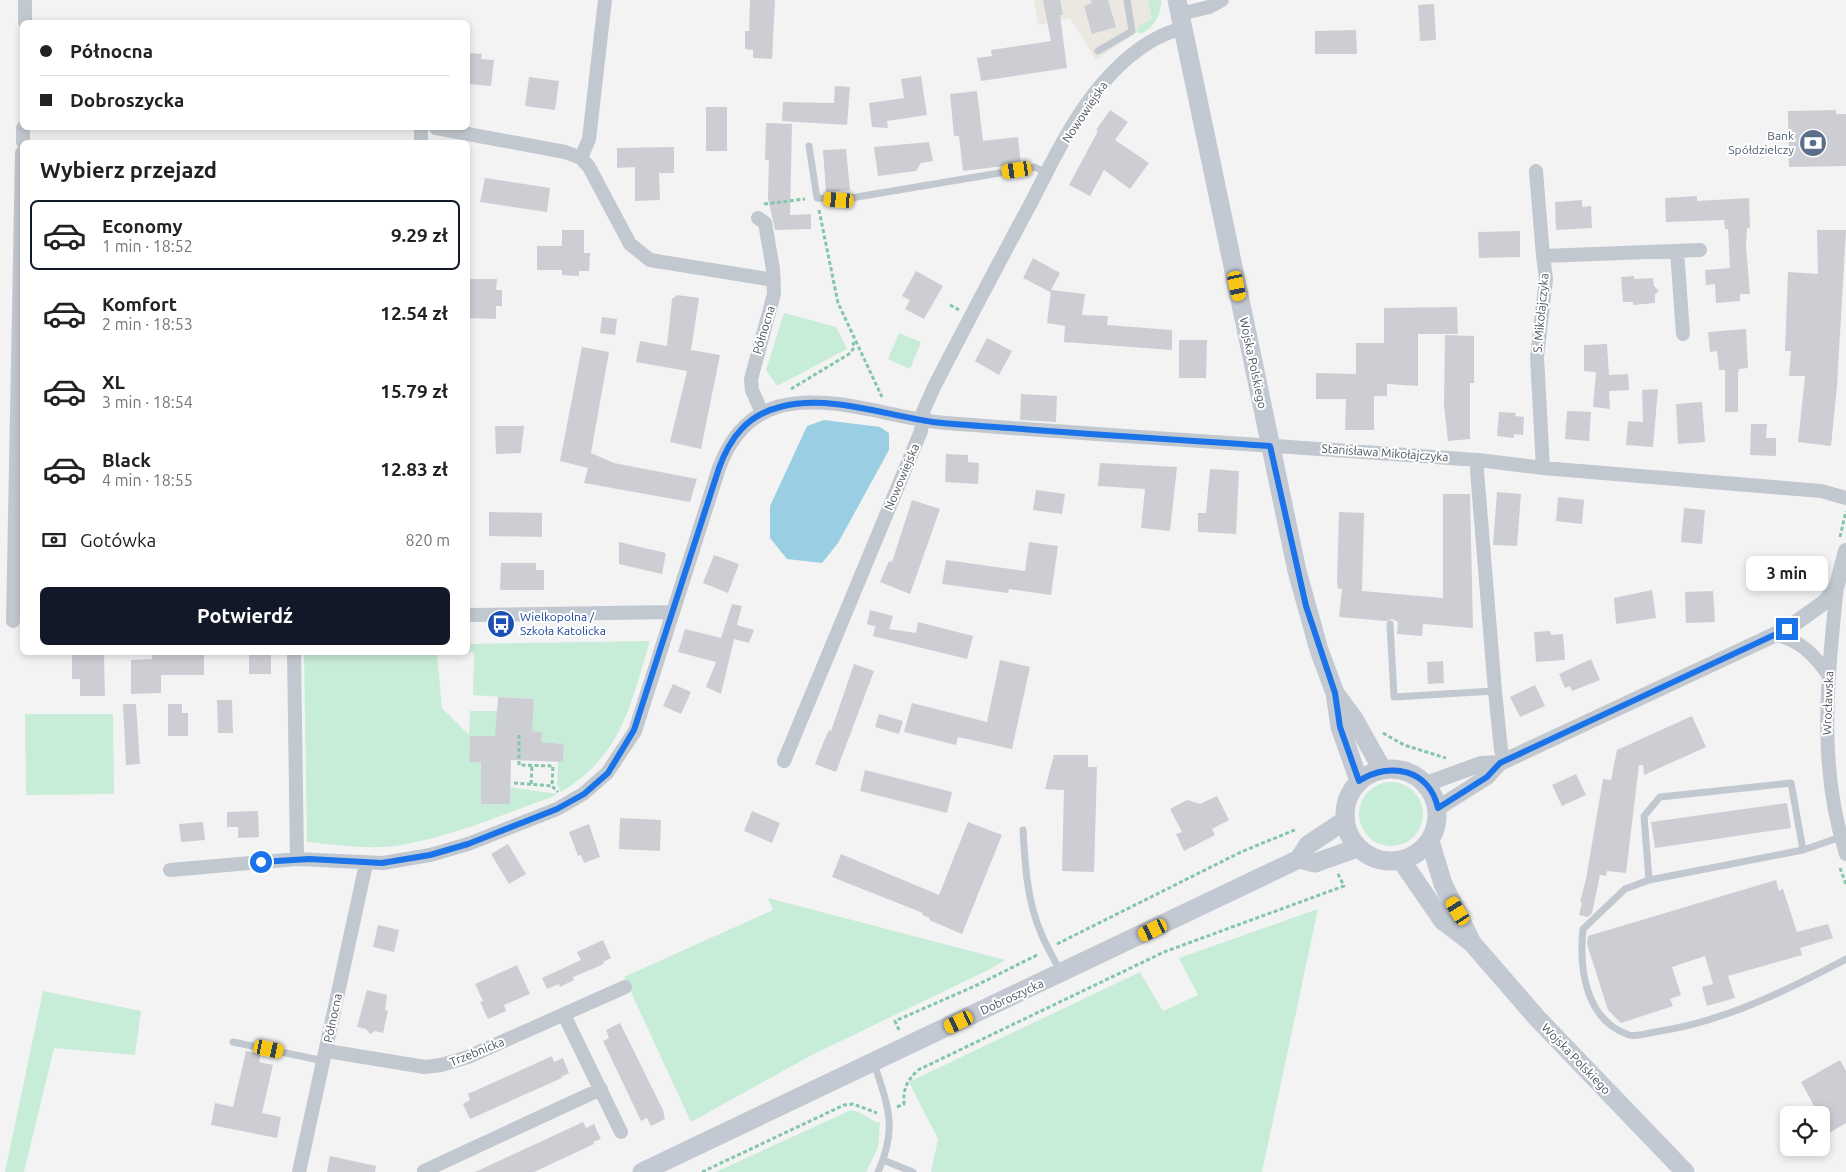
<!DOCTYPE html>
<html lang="pl">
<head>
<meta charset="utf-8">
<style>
	body { margin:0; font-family:Ubuntu,sans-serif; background:#f6f6f6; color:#222; height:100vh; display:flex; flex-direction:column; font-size:19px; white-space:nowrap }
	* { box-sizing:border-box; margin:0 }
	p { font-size:16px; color:#767676 }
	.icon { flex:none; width:28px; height:28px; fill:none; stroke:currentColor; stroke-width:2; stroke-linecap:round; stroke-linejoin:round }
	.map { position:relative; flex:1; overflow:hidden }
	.panel { position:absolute; left:20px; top:140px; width:450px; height:515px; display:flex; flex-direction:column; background:#fff; border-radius:8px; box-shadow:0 2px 8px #0003 }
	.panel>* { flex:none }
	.banner { position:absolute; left:20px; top:20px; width:450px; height:110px; border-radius:8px; box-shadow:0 2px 8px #0003; display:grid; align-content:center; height:110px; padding:0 20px; background:#fff }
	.buttons { position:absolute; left:1780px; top:1106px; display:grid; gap:10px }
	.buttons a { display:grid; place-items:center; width:50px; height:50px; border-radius:8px; background:#fff; box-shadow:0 2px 8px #0003; font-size:25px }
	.end { position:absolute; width:22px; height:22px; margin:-11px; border:6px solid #1a73e8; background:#fff; box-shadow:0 0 0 2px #fff }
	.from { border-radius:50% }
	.bubble { position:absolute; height:35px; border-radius:8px; background:#fff; box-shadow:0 2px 8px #0003; font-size:16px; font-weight:700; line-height:35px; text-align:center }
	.car { position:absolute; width:15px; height:30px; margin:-15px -8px; border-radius:6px; box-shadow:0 0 4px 1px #0007; background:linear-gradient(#f5c518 24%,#345 0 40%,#f5c518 0 76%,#345 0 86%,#f5c518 0) }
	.banner b { display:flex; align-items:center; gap:18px; height:48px; font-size:19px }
	.banner b+b { border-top:1px solid #e0e0e0 }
	.banner i { width:12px; height:12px; background:#222 }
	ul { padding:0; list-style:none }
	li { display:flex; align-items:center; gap:15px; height:70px; margin:0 10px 8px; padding:0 10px; border:2px solid transparent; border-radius:8px }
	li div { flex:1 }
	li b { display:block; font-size:19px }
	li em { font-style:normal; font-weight:700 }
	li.current { border-color:#111827 }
	li>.icon { width:45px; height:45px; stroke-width:1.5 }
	h2 { padding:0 20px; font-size:22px; line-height:60px }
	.pay { display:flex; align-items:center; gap:12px; height:55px; padding:0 20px; font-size:19px }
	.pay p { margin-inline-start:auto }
	.cta { display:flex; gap:10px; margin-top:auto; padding:10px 20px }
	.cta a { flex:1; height:58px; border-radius:8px; background:#111827; color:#fff; font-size:20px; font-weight:700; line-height:58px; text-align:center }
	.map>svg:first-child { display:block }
</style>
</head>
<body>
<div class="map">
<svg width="1846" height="1172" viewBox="0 0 1846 1172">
	<rect width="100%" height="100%" fill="#f4f3f3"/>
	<path fill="#eae8e1" d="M1034,0h116l2,22 -56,38 -26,-42 -32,7z"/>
	<path fill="#c7ecd8" d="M1148,0h13c1,14 -8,29 -21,34l-3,-3 2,-5 13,-7z
		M784,313l52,14 11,22 -70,37 -11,-16z
		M899,333l22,9 -11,27 -22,-10z
		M650,641c-20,64 -27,113 -89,151l-4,-7 1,-23h5l1,-18 -23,-2 1,-10 -15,-1 -16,5h-41l-1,26h12v42h29v-17l47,7 -5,3c-48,17 -96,38 -146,47 -32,7 -67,1 -99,-2l-3,-189h133l5,55 27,27 1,-24h27l37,-12 -61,-4 1,-43h-6v-8z
		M25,714h88l1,80 -88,1z
		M1359 814a32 32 0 1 1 64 0a32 32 0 1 1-64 0Z
		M768,898l237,62 -15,9 -180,87 -119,66 -67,-145 149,-67z
		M1318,909l-56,263h-331l7,-33 -29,-57 231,-110 23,39 35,-16 -19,-37z
		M43,991l98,20 -6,44 -81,-7 -30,124h-19z
		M851,1110c13,2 18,10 29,13l-2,25 -12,24h-150z"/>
	<path fill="#99cee3" d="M824,420l56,7 9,6v17l-51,93 -16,20 -35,-4 -17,-21v-32l37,-80z"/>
	<path fill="#cdced4" d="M750,0h25l-3,59 -19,-1v-8l-8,-1v-18h4z
		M1043,0h17l3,15h-3l7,53 -86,13 -4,-23 15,-2 -1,-6 60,-9z
		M1091,0h17l8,27 -24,7 -8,-28 8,-3z
		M1434,4l2,36 -16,1 -2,-36z
		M1356,30l1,24h-42v-23z
		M468,53l14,1 -1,5 13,1 -3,26 -23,-2z
		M921,76l6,39 -40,6 1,7 -16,-1 -3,-24 35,-5 -3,-19z
		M529,77l30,4 -4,29 -30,-4z
		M835,86l15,1 -3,38 -65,-4 1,-19 51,1z
		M977,91l6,50 35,-4 3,27 -58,7 -4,-35h-5l-4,-42z
		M706,107h21v44h-21z
		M1110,110l18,12 -13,18 34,23 -19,26 -26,-19 -14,26 -21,-11 29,-54 -2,-1z
		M1836,110v4h10v52l-57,1 -1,-56z
		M766,123l26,1 -2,91 21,-1v15l-36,1 -7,-31 1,-39h-4z
		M929,142l4,19 -12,2 -5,8 -38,5 -4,-29z
		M674,147v26h-15l1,27 -25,1v-34l-18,1v-20z
		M846,149l4,41 -24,2 -3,-42z
		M485,178l65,10 -3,24 -67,-10z
		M1697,196v5l52,-3 1,30h-3l-1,19 4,47h-10v7l-24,2 -1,-19 -9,1 -1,-15 25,-2 -2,-39h-3l-1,-9 -58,2 -1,-24z
		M1582,200v7l9,-1 1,22 -36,2 -1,-28z
		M562,230h22v23h6l-1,18h-10v5l-17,-1v-5h-25v-24h25z
		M1817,230h29l-9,156 -6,60 -33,-4 7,-66h-16l2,-25h-6l3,-79 30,2z
		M1520,231v26l-41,1 -1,-26z
		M1033,258l27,15 -9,17 34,4 -3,21 26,1 -1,9 65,5v20l-108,-8 1,-16 -18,-3 4,-32 -1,1 -27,-14z
		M916,271l27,15 -19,33 -19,-10 5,-9 -8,-4z
		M1634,276v3l19,-1 1,8 5,5 -4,3v9l-22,2v-3h-10l-2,-25z
		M468,279h29l-1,11h6v16h-6v13l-28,-1z
		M677,295l22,3 -8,52 29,5 -19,94 -31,-7 17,-71 -51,-9 4,-21 27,5 5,-47z
		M1457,307l1,27h-40v52l-31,-2v12h-13v34h-29l1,-31h-30v-26l40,1v-31h28v-35z
		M602,317l15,2 -2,16 -15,-2z
		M1746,329l2,39 -9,1 -1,3v40h-13v-42h-6l-2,-19 -7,1 -2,-20z
		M1445,335l29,1v47h-4v56l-22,2 -4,-36z
		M987,338l25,13 -13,24 -24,-14z
		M1179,340h28l-1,38h-27z
		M1607,344l2,31 19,-1 1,16 -20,1 1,18 -17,-2 3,-35 -12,-1v-26z
		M582,347l27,5 -18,101 23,10 83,16 -7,23 -106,-19 4,-15 -28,-7z
		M1658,389l-5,58 -27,-2 2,-24 15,1 -1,-32z
		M1021,394l36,2 -1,26 -36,-2z
		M1702,402l3,40 -27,2 -2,-40z
		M1567,411l24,1 -2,29 -24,-2z
		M1499,412l17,1 -1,3 9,1 -1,18 -9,-1v4l-17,-2z
		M1751,424h16l-1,14h10v18l-26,-1z
		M495,426h29l-3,27 -25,1z
		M946,454l22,1v7l11,1 -1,21 -33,-2z
		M1100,463l77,4 -7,64 -29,-3 4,-39 -47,-3z
		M1210,469l29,2 -3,63 -38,-2v-19h8z
		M1036,490l29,4 -3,20 -29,-4z
		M1497,492l24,2 -4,52 -24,-1z
		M1443,494h27l3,134 -50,-4 -1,12 -25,-2 1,-12 -6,-3 -6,2 -47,-4 3,-28h-4l-1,-8 2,-69 25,1 -2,78 81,7z
		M1558,497l26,3 -2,24 -26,-3z
		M912,500l28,9 -30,85 -30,-12 9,-21 3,1z
		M1684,508l21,2 -3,34 -21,-2z
		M489,512l53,1v24l-53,-1z
		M619,542l47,11 -4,21 -43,-10z
		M1029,542l29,4 -7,49 -42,-6 -1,4 -66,-9 4,-24 79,11z
		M714,555l25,9 -11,29 -25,-10z
		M501,563h35v7h8v20h-44z
		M1652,590l4,28 -40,6 -2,-26z
		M1713,591l2,31 -29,1 -1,-31z
		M732,604l10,2 -5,19 17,5 -5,13 -15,-4 -13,55 -15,-7 10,-25 -38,-10 7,-23 36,9z
		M870,610l23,6 -4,13 27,4 2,-11 55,14 -6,23 -94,-23 2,-9h2l-10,-3z
		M1550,631l1,4 12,-1 2,26 -29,2 -2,-30z
		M181,653h23v22h-43v18l-30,1v-34l21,-1v-4z
		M249,653h22v21h-22z
		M72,655h32l1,41h-25v-17h-8z
		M1591,659l9,21 -28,11 -2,-5 -5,2 -6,-14z
		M1000,660l30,7 -18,82 -54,-12 -2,8 -52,-13 8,-29 75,19z
		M1443,661l1,22 -16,1 -1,-22z
		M854,664l20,7 -38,101 -21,-8 9,-23 5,-11 2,1z
		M673,684l18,8 -10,22 -18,-8z
		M1535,685l10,21 -25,11 -10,-20z
		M498,697l36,2 -2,32 10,1 -1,10 23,2 -1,18 -52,-2 -1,44h-29v-42h-12l1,-26h25z
		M217,700h15l1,33h-15z
		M123,704h13l4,60 -14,1z
		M168,704h14v9h6v23h-20z
		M879,714l24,7 -4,13 -24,-7z
		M1692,716l14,31 -62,28 -1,-10h-4l-13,108 -19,-2 -1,5 -6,-1 -8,38 -4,4 -9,-2 3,-13h-2l6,-23 17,-100 8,1 6,-30z
		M1054,755h34v12h9l-3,105 -32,-1 2,-81 -19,-1z
		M865,770l87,22 -5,21 -87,-22z
		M1576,774l10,21 -24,11 -10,-21z
		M1217,796l12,24 -17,9 3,6 -31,16 -8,-17 6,-2 -12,-23 17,-9 13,4z
		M1787,803l4,25 -136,20 -4,-26z
		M258,811l1,26 -21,1v-11h-11v-15z
		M752,811l28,12 -8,20 -28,-12z
		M620,818l41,2 -1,31 -41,-2z
		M203,822l2,18 -24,2 -2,-18z
		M968,822l34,13 -40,99 -33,-14 1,-2 -8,-3 1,-2 -91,-36 9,-23 98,41z
		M589,824l11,33 -16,6 -3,-8 -3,1 -9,-24z
		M508,844l18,30 -17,10 -18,-30z
		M1776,880l3,11 4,-2 14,43 31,-8 5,14 -33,10 2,7 -74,21 7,22 -28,8 -5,-19 11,-3 -8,-28 -33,11 9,28 -11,4 3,7 -52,17 -13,-13 -21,-66 1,-8z
		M378,925l21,5 -5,22 -21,-5z
		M603,940l8,18 -8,4 1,2 -31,13 1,3 -14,7 -1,-3 -12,5 -5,-11 39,-18 -4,-8z
		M517,965l13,29 -26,11 2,6 -18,8 -8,-17 3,-1 -8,-17z
		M367,990l20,5 -2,15 3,1 -5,22 -8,-2 -5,3 -4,-5 -9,-2z
		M620,1023l43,87 2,9 -14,7 -4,-8 -6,3 -38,-80 6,-3 -3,-8z
		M246,1051l15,3 -2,8 14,3 -11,48 19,4 -4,21 -66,-13 4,-22 18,4z
		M552,1056l2,6 9,-4 6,15 -8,4 1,1 -92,41 -7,-15 7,-4 -2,-6z
		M1840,1060l6,11v52l-17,10 -28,-51z
		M583,1122l3,6 8,-4 7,15 -8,3 1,2 -60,28h-59z
		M330,1156l46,10 -1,6h-48z"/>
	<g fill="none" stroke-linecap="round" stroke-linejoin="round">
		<path stroke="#83c6aa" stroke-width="3" stroke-dasharray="4 2.5" stroke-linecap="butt" d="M764,204l41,-5
			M819,210l19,93 44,94
			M950,305l9,5
			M791,389l58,-35 5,-6 -1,-6
			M1840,537l6,-26
			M1383,733l21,12 42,13
			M519,735v30l34,1 -1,20 6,6
			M514,783l38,3
			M531,784l1,-18
			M1840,868l6,16
			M1057,944l184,-92 56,-23
			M899,1030l-4,-9 80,-35 64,-32
			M897,1107l7,-3c-1,-16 3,-23 14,-34l246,-118 180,-66 -7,-14
			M702,1172l142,-67 9,-1 24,9"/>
		<path stroke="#c2c8cf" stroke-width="7" d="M1098,51l34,-20 -5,-31
			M809,146l8,52 22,2 196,-33 11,6
			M1390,624l4,73 101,-6
			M1023,830c2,35 4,71 18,103 5,13 13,25 19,38
			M1803,850l-12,-67 -131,14 -16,19 5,64 154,-30 38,-13
			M1649,880l-24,9 -42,40c-4,39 2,91 46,106 7,2 19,-2 26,-3 68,-10 131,-41 191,-73
			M233,1042l91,19
			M874,1063c14,44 24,64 4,109
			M883,1160l30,12"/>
		<path stroke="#c2c8cf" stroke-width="14" d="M1180,14l29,-7 13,-7
			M25,22v-22
			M436,128l129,24 16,6 8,9 41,77 20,16 124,20
			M23,142v-14
			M421,142v-14
			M581,158l8,-19 16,-139
			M1536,171l7,85
			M758,218l7,5 8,46 1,25 -23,85 1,11 10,23
			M1677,251l6,83
			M1478,460l-1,11 18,220 6,59 4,11
			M1543,468l-6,-111 9,-78 -3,-23 157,-6
			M1837,585c-9,93 -20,178 9,269
			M468,615l204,-3
			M13,621l9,-468
			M1777,635c24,6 37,20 51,39
			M294,652l3,207
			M784,761l137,-330 2,-19 11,-25c32,-62 64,-123 97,-184 23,-45 46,-95 82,-131 19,-20 43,-37 70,-44
			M170,870l127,-11 86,4 47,-8 38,-11 89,-35 26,-15 24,-21 28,-42 84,-263c11,-30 29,-53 61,-62 52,-13 114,13 166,17 177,14 354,24 532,37l65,8 278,23 25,7
			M564,1015l57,117
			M327,1051l98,16 16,-2 27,-8 157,-70
			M424,1171l177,-82
			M299,1172l67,-308"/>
		<path stroke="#c2c8cf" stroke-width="16" d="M1426,784l55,-20 19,-1
			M1438,808l49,-31 13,-14 287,-134 39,-28 11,-16 9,-34"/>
		<path stroke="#c3c9d3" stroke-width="19" d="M1177,0l120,571 22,79 16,43 5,34 19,54
			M1337,696l17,23 28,50
			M1345 815a46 46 0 1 1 92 0a46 46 0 1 1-92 0Z
			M1430,841l13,43 28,57
			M1299,859l16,4 42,-15
			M1401,860l42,61 29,22 65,75 148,154
			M642,1172l657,-313 9,-14 36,-24"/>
	</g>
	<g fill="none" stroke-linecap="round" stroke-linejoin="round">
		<path stroke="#1a73e8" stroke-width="6" d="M261,862l48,-3 73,4 48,-8 38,-11 89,-35 27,-15 24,-21 26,-43 85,-262c11,-30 28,-53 61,-61 49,-13 104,8 153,15 25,3 51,4 76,6 87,7 174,12 261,18l36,160 29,87 5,34 19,54c31,-20 70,-12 79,27l49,-31 13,-14 287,-134"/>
	</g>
	<defs>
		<g id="bank-disc" transform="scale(1.4375)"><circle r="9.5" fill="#5c6f8a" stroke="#fff"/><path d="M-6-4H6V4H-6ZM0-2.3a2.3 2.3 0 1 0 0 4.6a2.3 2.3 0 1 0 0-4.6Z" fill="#fff"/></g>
		<g id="bus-disc" transform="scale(1.4375)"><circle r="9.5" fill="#1a4fb4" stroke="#fff"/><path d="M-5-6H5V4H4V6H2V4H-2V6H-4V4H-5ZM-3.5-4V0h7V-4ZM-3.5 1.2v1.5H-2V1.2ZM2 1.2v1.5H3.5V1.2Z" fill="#fff"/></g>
	</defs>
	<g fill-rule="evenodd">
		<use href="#bank-disc" x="1813" y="143"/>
		<use href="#bus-disc" x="501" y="624"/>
	</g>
	<g text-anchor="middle" stroke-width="4" stroke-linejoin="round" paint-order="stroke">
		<g font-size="12" fill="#4c545e" stroke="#fff">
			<text transform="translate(1085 112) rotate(-56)" y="4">Nowowiejska</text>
			<text transform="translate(1541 313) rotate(-85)" y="4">S. Mikołajczyka</text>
			<text transform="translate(764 330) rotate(-73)" y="4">Północna</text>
			<text transform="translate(1253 363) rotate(78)" y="4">Wojska Polskiego</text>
			<text transform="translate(1385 453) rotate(4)" y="4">Stanisława Mikołajczyka</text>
			<text transform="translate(902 477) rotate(-67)" y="4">Nowowiejska</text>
			<text transform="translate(1828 703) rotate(-88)" y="4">Wrocławska</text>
			<text transform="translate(1012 997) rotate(-25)" y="4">Dobroszycka</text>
			<text transform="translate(333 1018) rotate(-78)" y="4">Północna</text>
			<text transform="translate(477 1052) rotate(-22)" y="4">Trzebnicka</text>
			<text transform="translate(1576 1059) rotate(46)" y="4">Wojska Polskiego</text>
		</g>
		<g font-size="12" fill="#4e5e75" stroke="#fff" text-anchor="end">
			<text x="1794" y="140">Bank<tspan x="1794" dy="14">Spółdzielczy</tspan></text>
		</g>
		<g font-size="12" fill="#164399" stroke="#fff" text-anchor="start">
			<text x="520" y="621">Wielkopolna /<tspan x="520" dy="14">Szkoła Katolicka</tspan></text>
		</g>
	</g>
</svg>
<div class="buttons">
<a><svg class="icon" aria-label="locate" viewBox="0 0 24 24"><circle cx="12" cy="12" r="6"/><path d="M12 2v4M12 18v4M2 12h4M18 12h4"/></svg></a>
</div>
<i class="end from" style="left:261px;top:862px"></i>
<i class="end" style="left:1787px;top:629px"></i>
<div class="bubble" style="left:1746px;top:556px;width:82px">3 min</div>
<i class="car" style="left:1017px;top:170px;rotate:261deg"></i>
<i class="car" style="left:839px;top:200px;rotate:274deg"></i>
<i class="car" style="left:1237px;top:286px;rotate:168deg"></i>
<i class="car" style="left:1458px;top:911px;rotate:328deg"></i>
<i class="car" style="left:1153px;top:930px;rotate:244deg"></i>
<i class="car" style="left:959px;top:1022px;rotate:244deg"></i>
<i class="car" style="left:269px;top:1049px;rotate:102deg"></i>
<div class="banner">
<b><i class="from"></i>Północna</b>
<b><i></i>Dobroszycka</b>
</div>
<section class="panel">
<h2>Wybierz przejazd</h2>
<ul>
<li class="current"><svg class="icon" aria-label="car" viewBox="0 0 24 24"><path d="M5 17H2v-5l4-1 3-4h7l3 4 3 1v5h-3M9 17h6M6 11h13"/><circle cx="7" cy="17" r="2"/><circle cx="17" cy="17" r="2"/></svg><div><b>Economy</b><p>1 min · 18:52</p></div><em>9.29 zł</em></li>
<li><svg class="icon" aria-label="car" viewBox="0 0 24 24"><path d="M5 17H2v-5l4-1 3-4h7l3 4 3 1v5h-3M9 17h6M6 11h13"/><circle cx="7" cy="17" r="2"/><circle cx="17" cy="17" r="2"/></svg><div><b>Komfort</b><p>2 min · 18:53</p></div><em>12.54 zł</em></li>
<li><svg class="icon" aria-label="car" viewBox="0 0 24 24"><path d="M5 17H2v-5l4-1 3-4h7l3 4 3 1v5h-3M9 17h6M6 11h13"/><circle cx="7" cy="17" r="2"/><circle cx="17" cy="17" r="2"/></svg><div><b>XL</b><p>3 min · 18:54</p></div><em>15.79 zł</em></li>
<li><svg class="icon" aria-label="car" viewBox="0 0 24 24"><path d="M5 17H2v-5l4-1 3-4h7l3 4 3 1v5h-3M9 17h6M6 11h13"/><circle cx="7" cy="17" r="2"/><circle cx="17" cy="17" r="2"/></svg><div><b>Black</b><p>4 min · 18:55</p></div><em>12.83 zł</em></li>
</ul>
<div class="pay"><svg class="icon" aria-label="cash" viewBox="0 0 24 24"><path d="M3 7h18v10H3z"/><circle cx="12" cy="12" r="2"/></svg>Gotówka<p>820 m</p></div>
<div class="cta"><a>Potwierdź</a></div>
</section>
</div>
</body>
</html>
